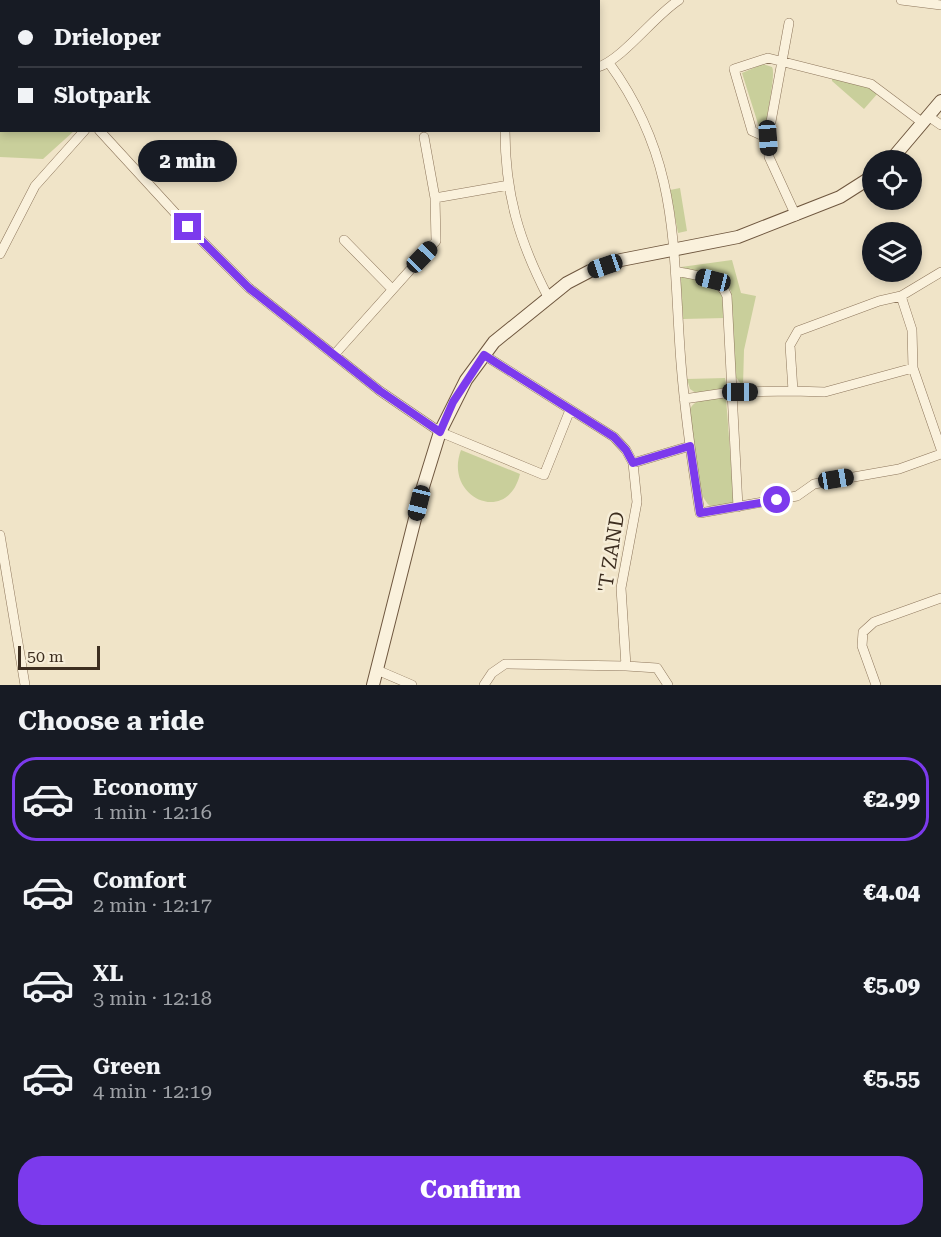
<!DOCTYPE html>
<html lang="en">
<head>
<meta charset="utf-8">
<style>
	body { margin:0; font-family:"Roboto Serif",serif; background:#242831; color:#f1f3f6; height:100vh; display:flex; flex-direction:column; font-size:22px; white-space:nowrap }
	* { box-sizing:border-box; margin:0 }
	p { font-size:20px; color:#9ea1a6 }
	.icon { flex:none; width:33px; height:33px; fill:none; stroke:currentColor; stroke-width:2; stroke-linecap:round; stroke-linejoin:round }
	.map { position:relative; height:685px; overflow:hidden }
	.drawer { display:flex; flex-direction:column; background:#171b24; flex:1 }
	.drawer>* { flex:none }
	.banner { position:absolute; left:0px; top:0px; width:600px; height:132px; box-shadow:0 3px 9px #0003; display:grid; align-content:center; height:132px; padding:0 18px; background:#171b24 }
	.fabs { position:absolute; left:862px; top:150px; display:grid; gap:12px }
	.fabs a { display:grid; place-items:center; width:60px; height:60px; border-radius:50%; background:#171b24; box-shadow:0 3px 9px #0003; font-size:30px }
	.scale { position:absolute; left:18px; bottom:15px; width:82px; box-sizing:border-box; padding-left:6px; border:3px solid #3d2e20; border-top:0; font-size:16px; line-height:21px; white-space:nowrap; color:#3d2e20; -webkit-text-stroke:4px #f7eed8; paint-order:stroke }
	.end { position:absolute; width:27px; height:27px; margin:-14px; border:8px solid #7c3aed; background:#fff; box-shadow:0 0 0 3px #fff }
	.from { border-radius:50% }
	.bubble { position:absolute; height:42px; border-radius:21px; background:#171b24; box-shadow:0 3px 9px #0003; font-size:20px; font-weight:800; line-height:42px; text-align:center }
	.car { position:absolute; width:18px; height:36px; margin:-18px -9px; border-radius:8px; box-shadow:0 0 4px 2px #0007; background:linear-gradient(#222 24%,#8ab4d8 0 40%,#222 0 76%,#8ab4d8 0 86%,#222 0) }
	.banner b { display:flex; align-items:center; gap:21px; height:57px; font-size:22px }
	.banner b+b { border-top:2px solid #363941 }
	.banner i { width:15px; height:15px; background:#f1f3f6 }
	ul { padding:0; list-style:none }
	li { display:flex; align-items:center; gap:18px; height:84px; margin:0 12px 9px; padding:0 6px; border:3px solid transparent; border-radius:24px }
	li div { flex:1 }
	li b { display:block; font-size:22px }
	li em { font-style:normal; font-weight:800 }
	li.selected { border-color:#7c3aed }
	li>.icon { width:54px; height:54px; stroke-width:1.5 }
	h2 { padding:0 18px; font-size:27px; line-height:72px }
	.action { display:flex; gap:12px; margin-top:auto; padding:12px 18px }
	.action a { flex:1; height:69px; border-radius:24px; background:#7c3aed; color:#fff; font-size:24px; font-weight:800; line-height:69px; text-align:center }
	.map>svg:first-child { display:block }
</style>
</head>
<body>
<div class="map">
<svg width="941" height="685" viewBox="0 0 941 685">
	<rect width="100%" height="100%" fill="#f0e4c8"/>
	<path fill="#c9cf9b" d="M0,0h184l-182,2v128l72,1 -31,28 -43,-2z
		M763,64l9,3c4,7 -5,46 -6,57l-7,3 -17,-54z
		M832,78l39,9 7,6 -14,16 -32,-28z
		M680,188l7,43 -9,2 -8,-43z
		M732,260l9,33 15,3 -12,54 -1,36 -11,-13 -1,-82 -8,-11 -42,-13z
		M680,275l32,8 11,9 2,26 -42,1z
		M725,378l2,11 -31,4 -6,-4 -3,-10z
		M726,398l8,106 -23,3c-19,-15 -19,-71 -22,-95 5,-16 23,-13 37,-14z
		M461,450l59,24c-13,53 -77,23 -59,-24z"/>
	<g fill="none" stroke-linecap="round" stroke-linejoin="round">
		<g stroke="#8d765c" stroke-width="10">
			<path id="street" d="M291,0l3,2
				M901,0l40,5
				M191,2l1,-2
				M521,2v-2
				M789,23l-21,115 1,19 27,59
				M609,63c72,99 63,185 72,300 4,51 11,100 19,150l97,-17 17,-12 85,-15 42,-15
				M598,67c24,-7 57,-52 81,-67
				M928,116l13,9
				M99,130l89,97 61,61 131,103 60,41 104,43 26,-65
				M505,130c0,64 14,111 43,167
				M768,138l-16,-7 -18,-62 34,-11 103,26 52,39
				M435,198l74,-13
				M344,240l48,49
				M0,254l35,-68 50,-56
				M676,271c19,5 44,5 51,25l11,211
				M901,296l11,34 1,38 28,81
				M334,355l102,-114 -1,-43 -11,-61
				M484,355l130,82 12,13 7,13 57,-17
				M793,391l32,1 88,-24
				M684,399l47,-7 62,-1 -3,-46 8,-14 81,-30 22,-5 40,-24
				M633,463l4,39 -16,86 5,78 31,2 11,17
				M0,535l25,150
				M377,670l35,15
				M484,685l8,-12 13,-9 121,2
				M876,685l-14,-39 1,-14 11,-10 67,-24"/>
		</g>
		<g stroke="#6f573f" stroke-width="14">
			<path id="secondary" d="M891,160l50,-59
				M373,685l50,-198 17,-55 26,-52 28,-38 73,-59 23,-12 31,-11 117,-23 102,-40 33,-21"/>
		</g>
		<use href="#street" stroke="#faf1dc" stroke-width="9"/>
		<use href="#secondary" stroke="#faf1dc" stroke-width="12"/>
	</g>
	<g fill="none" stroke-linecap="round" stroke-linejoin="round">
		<path stroke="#7c3aed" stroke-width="8" d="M188,227l61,61 131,103 60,41 13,-30 31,-47 130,82 12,13 7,13 57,-17 10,67 77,-13"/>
	</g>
	<g text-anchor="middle" stroke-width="5" stroke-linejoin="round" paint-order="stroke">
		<g font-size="20" fill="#3d2e20" stroke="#f7eed8">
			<text transform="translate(611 552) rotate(-81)" y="7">'T ZAND</text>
		</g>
	</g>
</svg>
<div class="fabs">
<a><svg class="icon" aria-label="locate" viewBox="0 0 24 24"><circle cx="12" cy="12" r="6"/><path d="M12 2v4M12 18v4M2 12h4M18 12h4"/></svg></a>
<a><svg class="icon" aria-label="layers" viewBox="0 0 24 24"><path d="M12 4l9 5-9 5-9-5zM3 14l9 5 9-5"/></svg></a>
</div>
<div class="scale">50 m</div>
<i class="end from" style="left:777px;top:500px"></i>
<i class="end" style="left:188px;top:227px"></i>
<div class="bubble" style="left:138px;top:140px;width:99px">2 min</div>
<i class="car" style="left:768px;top:138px;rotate:176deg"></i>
<i class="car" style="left:422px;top:257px;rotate:44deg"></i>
<i class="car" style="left:605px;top:266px;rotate:251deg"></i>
<i class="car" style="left:713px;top:280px;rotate:284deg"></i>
<i class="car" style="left:740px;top:392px;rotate:90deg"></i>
<i class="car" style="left:836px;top:479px;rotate:81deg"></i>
<i class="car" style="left:419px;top:503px;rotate:194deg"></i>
<div class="banner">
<b><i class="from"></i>Drieloper</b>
<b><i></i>Slotpark</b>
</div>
</div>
<section class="drawer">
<h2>Choose a ride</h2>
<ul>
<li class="selected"><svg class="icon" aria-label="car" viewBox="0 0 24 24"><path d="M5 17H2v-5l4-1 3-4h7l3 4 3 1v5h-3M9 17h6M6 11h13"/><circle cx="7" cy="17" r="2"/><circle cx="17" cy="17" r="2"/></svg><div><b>Economy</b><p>1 min · 12:16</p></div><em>€2.99</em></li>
<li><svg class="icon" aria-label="car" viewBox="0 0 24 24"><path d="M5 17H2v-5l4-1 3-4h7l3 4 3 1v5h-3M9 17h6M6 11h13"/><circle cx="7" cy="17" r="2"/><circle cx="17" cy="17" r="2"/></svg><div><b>Comfort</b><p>2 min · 12:17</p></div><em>€4.04</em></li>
<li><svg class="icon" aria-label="car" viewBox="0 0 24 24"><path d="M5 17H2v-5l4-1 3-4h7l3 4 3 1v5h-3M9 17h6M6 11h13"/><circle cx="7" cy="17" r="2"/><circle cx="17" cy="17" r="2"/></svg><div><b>XL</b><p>3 min · 12:18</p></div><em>€5.09</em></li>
<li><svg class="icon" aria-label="car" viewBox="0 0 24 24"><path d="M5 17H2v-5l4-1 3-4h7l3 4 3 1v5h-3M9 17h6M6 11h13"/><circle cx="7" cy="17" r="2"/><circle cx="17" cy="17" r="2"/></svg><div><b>Green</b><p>4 min · 12:19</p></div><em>€5.55</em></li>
</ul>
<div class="action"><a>Confirm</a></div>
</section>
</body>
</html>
